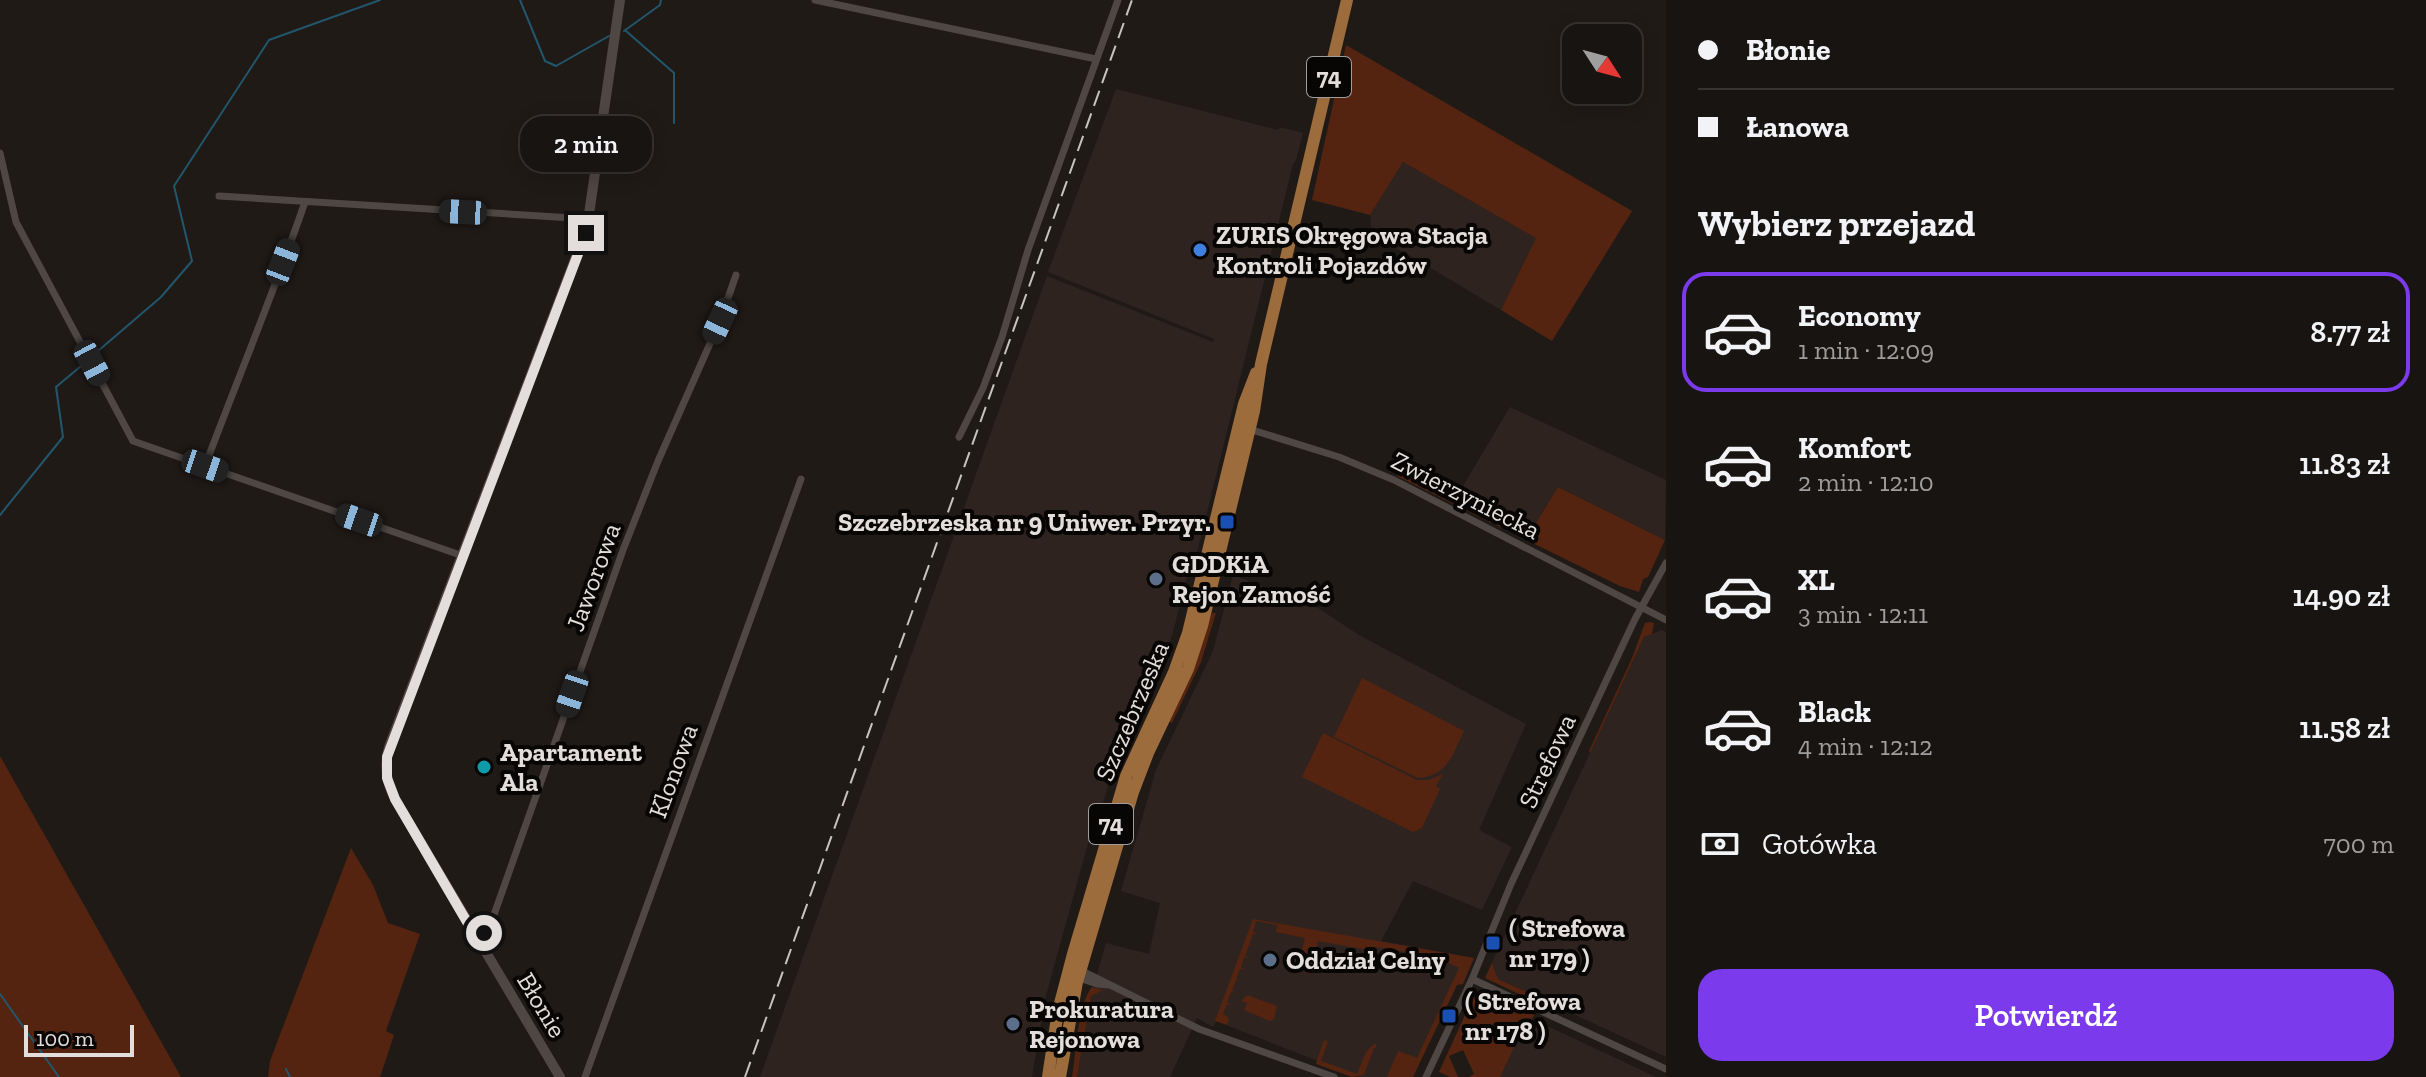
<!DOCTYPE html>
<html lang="pl">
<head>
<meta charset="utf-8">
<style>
	body { margin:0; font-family:"Zilla Slab",serif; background:#25211f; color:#f1f3f6; height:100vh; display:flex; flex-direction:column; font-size:30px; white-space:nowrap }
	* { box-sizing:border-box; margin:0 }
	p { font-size:26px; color:#9f9e9f }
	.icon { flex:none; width:44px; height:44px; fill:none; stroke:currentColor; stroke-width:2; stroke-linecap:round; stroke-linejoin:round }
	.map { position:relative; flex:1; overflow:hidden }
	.panel { display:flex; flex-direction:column; background:#181411; width:760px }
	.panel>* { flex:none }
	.top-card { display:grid; align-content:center; height:176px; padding:0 32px; background:#181411 }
	.needle { width:52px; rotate:126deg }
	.buttons { position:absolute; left:1562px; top:24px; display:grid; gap:16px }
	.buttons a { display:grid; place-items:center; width:80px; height:80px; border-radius:16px; background:#181411; box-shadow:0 4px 20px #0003,0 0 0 2px #363331; font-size:40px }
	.scale { position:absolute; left:24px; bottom:20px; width:110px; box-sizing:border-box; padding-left:8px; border:4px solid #e3dedc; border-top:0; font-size:22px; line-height:28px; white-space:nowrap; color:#e3dedc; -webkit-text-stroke:6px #080605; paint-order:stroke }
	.end { position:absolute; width:36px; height:36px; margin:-18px; border:10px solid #e3dedc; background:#111; box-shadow:0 0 0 4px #111 }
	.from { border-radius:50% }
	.bubble { position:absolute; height:56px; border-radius:24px; background:#181411; box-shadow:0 4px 20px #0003,0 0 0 2px #363331; font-size:26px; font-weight:600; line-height:56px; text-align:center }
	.car { position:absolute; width:24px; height:48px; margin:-24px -12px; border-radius:10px; box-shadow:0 0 6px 2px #0007; background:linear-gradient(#222 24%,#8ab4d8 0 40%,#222 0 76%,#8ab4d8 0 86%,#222 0) }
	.top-card b { display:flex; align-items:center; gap:28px; height:76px; font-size:30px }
	.top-card b+b { border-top:2px solid #363331 }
	.top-card i { width:20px; height:20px; background:#f1f3f6 }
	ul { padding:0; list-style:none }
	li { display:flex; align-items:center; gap:24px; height:120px; margin:0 16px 12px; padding:0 16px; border:4px solid transparent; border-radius:24px }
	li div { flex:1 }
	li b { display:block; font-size:30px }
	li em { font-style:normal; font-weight:600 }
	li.on { border-color:#7c3aed }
	li>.icon { width:72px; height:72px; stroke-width:1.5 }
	h2 { padding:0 32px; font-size:36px; line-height:96px }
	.pay { display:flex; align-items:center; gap:20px; height:88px; padding:0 32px; font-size:30px }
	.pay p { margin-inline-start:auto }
	.button { display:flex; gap:16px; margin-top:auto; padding:16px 32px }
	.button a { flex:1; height:92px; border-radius:24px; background:#7c3aed; color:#fff; font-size:32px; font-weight:600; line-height:92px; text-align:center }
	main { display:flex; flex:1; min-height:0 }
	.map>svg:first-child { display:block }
</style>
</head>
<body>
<main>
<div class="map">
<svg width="1666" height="1077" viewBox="0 0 1666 1077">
	<rect width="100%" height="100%" fill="#201a17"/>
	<path fill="#2f231f" d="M1116,89l162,41 1,-3 24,6 -7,27 -3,4 -100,405h-4l-17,67 -58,117 2,5 -12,42 -12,29 -47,170 -13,78h-272l287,-801 166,66 1,-3 -166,-67z
		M1403,162l134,76 -36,72 -92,-55 -37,-18 -2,-22z
		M1510,407l156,73 -1,60 -107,-53 -25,42 -6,-2 -2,4 -68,-35z
		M1233,575l85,33 41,27 167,89 -47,106 33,17 -30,63 -69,-29 -32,60 88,16 -57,120h-54l-142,-56 -3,6 -16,-9 -27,59h-93l13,-78 16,-56 43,11 11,-51 -39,-12 35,-121 57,-119z
		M1662,630l4,2v425l-168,-78 -6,-16 152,-326z
		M1528,1017l128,60h-156z"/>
	<path fill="#542411" d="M1346,45l286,166 -80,130 -51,-31 35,-72 -133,-76 -33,53 -58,-15z
		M1401,461l56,35 73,37 28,-46 107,53 -17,37 -5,2 -4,13 -19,-6 -223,-110z
		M1212,613h4l-15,49 -29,61 -4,-2z
		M1650,622l4,1 -2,11 -8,3 -54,116 -1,-2 43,-93 13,-35z
		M1362,678l102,53c-12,24 -16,45 -46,47l-84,-41z
		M1323,733l94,47h12l14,-6 -7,12 4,3 -18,39 -9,4 -111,-55z
		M0,756l181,321h-181z
		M351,848l22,37 15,38 32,11 -34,97 8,4 -14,42h-112l2,-16z
		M1253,919l221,39 -11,26 -6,1 -44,92h-26l11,-26 19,7 42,-90 -23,-11 -60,-10 -2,4 -56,-10 -6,30 -2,3 -4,-1 -2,-2 3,-7 -14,-5 1,-5h7l4,-16 -29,-6 1,-7 -21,-4 -3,11 5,3 -5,-1 -4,10 5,2 -5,-1 -4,11 5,2 -6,-1 -3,10 4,3 -5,-1 -4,10 5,2 -5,-1 -4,11 5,2 -6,-1 -4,10 5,3 -5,-1 -4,10 6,4 -2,7 -12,-4z
		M1510,922l-18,41 6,16 42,19 -4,4 -51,-24z
		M1092,987l11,3 -12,6 -14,81h-5c4,-23 6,-74 20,-90z
		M1476,991l9,1 49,23 -2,4 -4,-1 -28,59h-31l5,-3 -11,-24 -14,6 9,21h-8l-11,-5z
		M1247,995l30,11 -3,13 -4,2 -26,-11 3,-7 -6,-2z
		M1324,1040l4,1 -7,20 36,13 9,-22 9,-9 2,4 -3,1 -10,27 -12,2 -36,-13z"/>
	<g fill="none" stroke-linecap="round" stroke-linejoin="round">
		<path stroke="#21566c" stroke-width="2" d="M520,0l25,61 11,5 53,-30
			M624,31l36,-26 1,-5
			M626,31l48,42v50
			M91,357l70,-60 31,-36 -18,-75 95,-146 111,-40
			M0,515l63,-78 -7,-50 31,-26
			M0,994l59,83
			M286,1069l4,8"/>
		<path stroke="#4e4744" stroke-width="7" d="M815,0l281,59
			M0,153l16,69 117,219 330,115
			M219,196l370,23
			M1249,429l90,28 55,23 272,140
			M959,437l24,-49 19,-51 26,-87 90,-250
			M205,466c33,-88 69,-174 100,-264
			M477,939l13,-13 133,-376 35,-89 62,-140 16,-46
			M1078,969l121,60 135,48
			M1076,977l21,7 12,1
			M1472,979l194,90
			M585,1077l216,-598
			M1426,1077l46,-98 39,-95 124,-265 31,-56"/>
		<path stroke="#4e4744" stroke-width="10" d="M560,1077l-165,-278c-9,-17 -11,-34 -6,-52l198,-519 33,-228"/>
		<path stroke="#9d6c3d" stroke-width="12" d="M1048,1077l10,-66 15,-57 53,-178 48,-104 14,-39 56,-229 12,-31
			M1060,1077l17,-95 56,-190 15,-39 40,-84 14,-43 52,-215 7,-47 86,-364"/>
		<path stroke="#c8c3c1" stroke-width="2" stroke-dasharray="16 8" stroke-linecap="butt" d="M745,1077l387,-1077"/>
	</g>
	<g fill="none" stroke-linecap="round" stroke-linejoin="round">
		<path stroke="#e3dedc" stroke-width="10" d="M484,933l-7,6 -82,-140 -8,-21v-21l199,-524"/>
	</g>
	<circle fill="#3f7fe0" stroke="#080605" stroke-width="3" cx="1200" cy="250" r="8"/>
	<g fill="#1a4fb4" stroke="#080605" stroke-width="3">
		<rect x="1219" y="514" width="16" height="16" rx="4"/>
		<rect x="1485" y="935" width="16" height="16" rx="4"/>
		<rect x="1441" y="1008" width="16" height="16" rx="4"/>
	</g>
	<g fill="#5c6f8a" stroke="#080605" stroke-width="3">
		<circle cx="1156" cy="579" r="8"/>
		<circle cx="1270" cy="960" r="8"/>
		<circle cx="1013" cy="1024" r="8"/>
	</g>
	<circle fill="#0f9aa8" stroke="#080605" stroke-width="3" cx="484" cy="767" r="8"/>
	<g text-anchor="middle" stroke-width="8" stroke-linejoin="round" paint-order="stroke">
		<g fill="#080605" stroke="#a19d9c" stroke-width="2">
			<rect x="1307" y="57" width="44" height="40" rx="6"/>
			<rect x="1089" y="804" width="44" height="40" rx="6"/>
		</g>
		<g font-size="24" font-weight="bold" fill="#e3dedc">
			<text x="1329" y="85">74</text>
			<text x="1111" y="832">74</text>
		</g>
		<g font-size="26" font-weight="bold" fill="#e3dedc" stroke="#080605" text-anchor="start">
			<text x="1216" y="244">ZURIS Okręgowa Stacja<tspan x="1216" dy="30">Kontroli Pojazdów</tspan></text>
			<text x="1211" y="531" text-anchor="end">Szczebrzeska nr 9 Uniwer. Przyr.</text>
			<text x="1172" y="573">GDDKiA<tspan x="1172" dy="30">Rejon Zamość</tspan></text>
			<text x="500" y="761">Apartament<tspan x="500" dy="30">Ala</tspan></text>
			<text x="1509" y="937">( Strefowa<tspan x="1509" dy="30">nr 179 )</tspan></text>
			<text x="1286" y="969">Oddział Celny</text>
			<text x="1465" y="1010">( Strefowa<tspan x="1465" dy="30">nr 178 )</tspan></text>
			<text x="1029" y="1018">Prokuratura<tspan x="1029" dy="30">Rejonowa</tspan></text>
		</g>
		<g font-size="26" fill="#e3dedc" stroke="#080605">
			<text transform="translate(1466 495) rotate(27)" y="9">Zwierzyniecka</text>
			<text transform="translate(593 577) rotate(-70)" y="9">Jaworowa</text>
			<text transform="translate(1132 711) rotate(-67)" y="9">Szczebrzeska</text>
			<text transform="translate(1547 761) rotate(-65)" y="9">Strefowa</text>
			<text transform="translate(673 771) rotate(-70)" y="9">Klonowa</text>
			<text transform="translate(542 1005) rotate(59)" y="9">Błonie</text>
		</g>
	</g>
</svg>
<div class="buttons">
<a><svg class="needle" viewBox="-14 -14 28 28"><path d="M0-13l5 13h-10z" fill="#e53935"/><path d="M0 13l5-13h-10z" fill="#9f9e9f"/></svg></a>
</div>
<div class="scale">100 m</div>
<i class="end from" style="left:484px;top:933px"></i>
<i class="end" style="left:586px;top:233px"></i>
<div class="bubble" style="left:520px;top:116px;width:132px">2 min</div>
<i class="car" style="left:463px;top:212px;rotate:273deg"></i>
<i class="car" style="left:283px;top:262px;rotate:21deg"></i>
<i class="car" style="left:720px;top:321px;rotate:205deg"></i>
<i class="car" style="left:92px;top:363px;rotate:152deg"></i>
<i class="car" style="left:205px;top:466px;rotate:109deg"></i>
<i class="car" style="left:359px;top:520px;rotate:289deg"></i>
<i class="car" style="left:572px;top:694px;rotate:199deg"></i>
</div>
<section class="panel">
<div class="top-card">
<b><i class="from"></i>Błonie</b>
<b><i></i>Łanowa</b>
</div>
<h2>Wybierz przejazd</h2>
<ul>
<li class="on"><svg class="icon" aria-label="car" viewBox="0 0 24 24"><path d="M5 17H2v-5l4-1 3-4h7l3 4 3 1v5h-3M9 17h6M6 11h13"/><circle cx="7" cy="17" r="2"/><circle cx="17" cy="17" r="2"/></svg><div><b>Economy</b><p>1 min · 12:09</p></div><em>8.77 zł</em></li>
<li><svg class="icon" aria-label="car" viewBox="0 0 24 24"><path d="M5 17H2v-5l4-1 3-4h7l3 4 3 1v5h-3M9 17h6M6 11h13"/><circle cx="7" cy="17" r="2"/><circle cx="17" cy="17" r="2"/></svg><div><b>Komfort</b><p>2 min · 12:10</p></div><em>11.83 zł</em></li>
<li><svg class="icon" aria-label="car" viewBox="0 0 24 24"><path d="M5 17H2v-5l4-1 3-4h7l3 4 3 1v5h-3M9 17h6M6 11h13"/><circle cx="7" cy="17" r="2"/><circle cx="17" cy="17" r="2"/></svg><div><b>XL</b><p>3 min · 12:11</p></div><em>14.90 zł</em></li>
<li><svg class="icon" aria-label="car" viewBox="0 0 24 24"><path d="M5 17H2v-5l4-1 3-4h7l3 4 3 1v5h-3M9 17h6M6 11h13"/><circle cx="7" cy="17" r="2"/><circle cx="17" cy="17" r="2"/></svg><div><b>Black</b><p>4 min · 12:12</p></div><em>11.58 zł</em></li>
</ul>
<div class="pay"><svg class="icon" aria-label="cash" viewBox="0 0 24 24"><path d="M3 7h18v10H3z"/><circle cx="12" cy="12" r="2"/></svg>Gotówka<p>700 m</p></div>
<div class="button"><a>Potwierdź</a></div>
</section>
</main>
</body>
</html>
